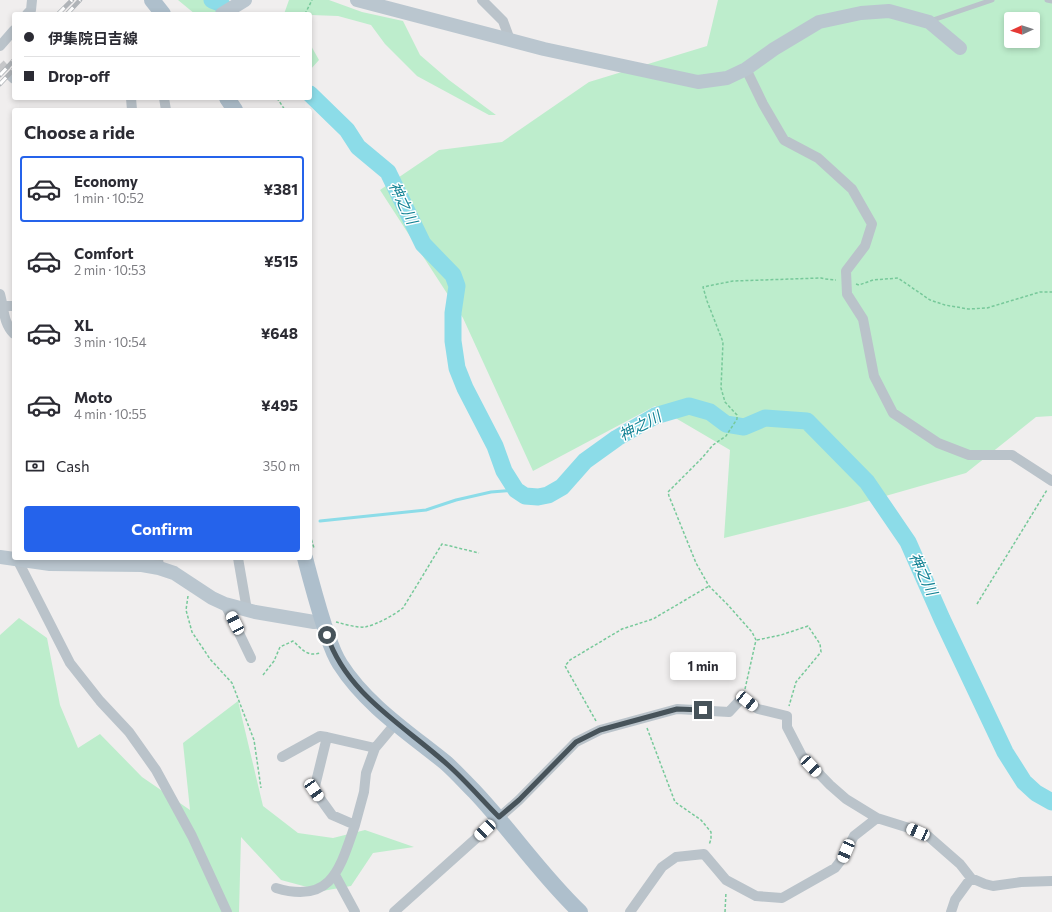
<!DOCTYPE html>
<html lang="en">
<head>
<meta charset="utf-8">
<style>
	body { margin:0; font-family:Commissioner,"Noto Sans JP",sans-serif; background:#f7f7f7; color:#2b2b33; height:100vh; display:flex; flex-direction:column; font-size:15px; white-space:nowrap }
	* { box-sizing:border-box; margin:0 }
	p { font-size:13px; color:#7c7c81 }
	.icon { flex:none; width:22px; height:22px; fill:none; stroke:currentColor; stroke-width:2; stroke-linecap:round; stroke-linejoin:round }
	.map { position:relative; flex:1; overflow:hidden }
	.side { position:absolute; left:12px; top:108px; width:300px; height:452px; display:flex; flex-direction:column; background:#fff; border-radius:4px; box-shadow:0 2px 6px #0003 }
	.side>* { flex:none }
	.top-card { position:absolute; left:12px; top:12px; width:300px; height:88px; border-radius:4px; box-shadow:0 2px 6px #0003; display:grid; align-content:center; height:88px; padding:0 12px; background:#fff }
	.needle { width:26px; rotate:267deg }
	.tools { position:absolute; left:1004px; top:12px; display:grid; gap:8px }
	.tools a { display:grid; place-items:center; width:36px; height:36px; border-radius:4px; background:#fff; box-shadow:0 2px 6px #0003; font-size:20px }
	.end { position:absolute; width:18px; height:18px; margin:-9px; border:5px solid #47535a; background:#fff; box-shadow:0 0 0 2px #fff }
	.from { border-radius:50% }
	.bubble { position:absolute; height:28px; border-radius:4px; background:#fff; box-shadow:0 2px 6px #0003; font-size:13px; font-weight:700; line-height:28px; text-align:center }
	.car { position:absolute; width:12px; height:24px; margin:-12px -6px; border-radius:5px; box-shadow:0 0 3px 1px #0007; background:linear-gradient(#fff 24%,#345 0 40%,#fff 0 76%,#345 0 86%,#fff 0) }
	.top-card b { display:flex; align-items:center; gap:14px; height:38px; font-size:15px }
	.top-card b+b { border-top:1px solid #e1e1e2 }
	.top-card i { width:10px; height:10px; background:#2b2b33 }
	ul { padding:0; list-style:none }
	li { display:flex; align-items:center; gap:12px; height:66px; margin:0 8px 6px; padding:0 4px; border:2px solid transparent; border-radius:4px }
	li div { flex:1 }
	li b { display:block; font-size:15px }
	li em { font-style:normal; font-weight:700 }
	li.active { border-color:#2563eb }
	li>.icon { width:36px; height:36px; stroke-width:1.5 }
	h2 { padding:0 12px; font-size:18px; line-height:48px }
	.pay { display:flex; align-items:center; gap:10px; height:44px; padding:0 12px; font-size:15px }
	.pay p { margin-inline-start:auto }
	.button { display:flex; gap:8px; margin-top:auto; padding:8px 12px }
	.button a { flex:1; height:46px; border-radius:4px; background:#2563eb; color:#fff; font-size:16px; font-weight:700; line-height:46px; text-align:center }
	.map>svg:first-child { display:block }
</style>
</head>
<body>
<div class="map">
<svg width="1052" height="912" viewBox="0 0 1052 912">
	<rect width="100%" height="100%" fill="#f0eeee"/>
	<path fill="#bdedcc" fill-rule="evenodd" d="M178,0h47l14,14h-44z
		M289,0h40l33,12 41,9 17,34 29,25 47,35h-7l-72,-39 -32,-32 -14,-19 -33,-9 -54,-2z
		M718,0h334v416l-16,1 -70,56 -119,34 -123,31 6,-88 -75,-44 -122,65 -70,-153 -83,-128 59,-40 63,-8 87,-60 118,-36zM1011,19h22v22h-22z
		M310,44l9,16 -9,10z
		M19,618l28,20 13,67 18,43 22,-14 42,43 48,33 -7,-67 55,-42 25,105 35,27 35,5 32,-8 49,17 -41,6 -22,33 -29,5 -41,-11 -40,-43 -2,75h-239v-277z"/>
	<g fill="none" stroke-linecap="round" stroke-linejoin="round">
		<path stroke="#8cdce8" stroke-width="3" d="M320,521l106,-11 30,-10 35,-8 25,-2"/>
		<path stroke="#8cdce8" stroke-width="17" d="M212,0l8,3 10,11
			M310,94l37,36 11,17 30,25 35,72 30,31 4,11 -4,27v28l4,27 8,20 30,58 9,25 12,19 9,6 13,1 10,-2 14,-8 23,-26 32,-23 38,-22 34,-10 21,6 16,12 18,3 21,-9 42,3 60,61 41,60 34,77 63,133 19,30 12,11 16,9"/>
		<path stroke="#c6c7c9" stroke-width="10" stroke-dasharray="10 5" stroke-linecap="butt" d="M0,64l12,13"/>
		<path stroke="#77c99a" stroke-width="1.5" stroke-dasharray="3 2" stroke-linecap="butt" d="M305,14l7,-14
			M277,98l8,12
			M310,264v8
			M856,284l3,1 14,-5 25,-2 32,22 15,5 23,4 19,-1 53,-16h12
			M310,535l4,13
			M188,596l-2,14 6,22 18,27 22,24 22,57 7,48
			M977,604l70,-114
			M336,622c9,2 20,6 29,5 11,-2 29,-12 38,-19l39,-64 37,9
			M757,640l24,-5 27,-9 12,18 1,8 -25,30 -7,24
			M263,675l11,-14 6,-14 13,-6c9,8 14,16 27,12
			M745,689l11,-49 -4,-8 -24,-27 -19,-19 -13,-23 -27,-67 -1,-4 34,-34 11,-13 13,-9 11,-17v-4l-12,-13 -4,-14 2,-46 -16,-41 -4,-14 30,-6 88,-3 4,1 11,1
			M596,721l-31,-55 5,-6 52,-31 31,-10 56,-33
			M647,728l28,74 26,18 10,12v7l-2,6
			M725,912l1,-20"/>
		<path stroke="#bac3ca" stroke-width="5" d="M1047,0l5,1
			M930,21l62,-21"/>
		<path stroke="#bac3ca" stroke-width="10" d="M482,0l21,21 7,19
			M27,14l4,-4 1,-10
			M0,46l14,-16
			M746,69l17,35 21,36 34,18 34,31 20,35 -7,22 -19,25 1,23 16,25 11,57 19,37 45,30 31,12h43l40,26
			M12,77l2,2
			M131,98l1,12
			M164,98l2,12
			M0,294c4,14 3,29 14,40
			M3,306h11
			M158,558l1,10
			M238,558l9,52
			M17,559l53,104 30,38 29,31 27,38 36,66 35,76
			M225,604l26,54
			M375,748l-9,25 -2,19 -9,33 -23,-10 -18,-25 13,-53 48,11 21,-25
			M282,757l38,-21 7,1
			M335,875l20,37
			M276,888c56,17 64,-20 79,-63
			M394,912l125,-112 57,-58 24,-12 77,-21 52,3 13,-14 16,11 29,7v11l15,29 28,29 16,14 31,19 32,10 19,8 32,28 11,14 14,6 8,2 28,-4 31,-1
			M630,912l32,-45 14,-10 28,-3 22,26 30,16 26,2 53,-30 7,-9 12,-23 23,-18
			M951,912l4,-12 16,-22"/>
		<path stroke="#bac6cf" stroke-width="14" d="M357,0l187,49 154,33 29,-4 19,-9 28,-20 45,-27 42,-9 28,-2 40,11 31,26
			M222,14l23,-14
			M0,557l50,7 92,1 17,3 15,5 38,25 13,6 30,8 59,10 9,-1"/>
		<path stroke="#aebfcc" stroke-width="16" d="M152,0l11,14
			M227,98l8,12
			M305,558c6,23 12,45 19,67 5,14 8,27 16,39 26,41 69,69 106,99 10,9 19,19 28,28 37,39 67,84 106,121"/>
		<g stroke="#b0b4b8" stroke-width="4.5">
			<path id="rail" d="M58,14l14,-14
				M67,14l13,-14
				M0,75l14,-15
				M0,84l14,-15"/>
		</g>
		<use href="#rail" stroke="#fff" stroke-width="3" stroke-dasharray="9" stroke-linecap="butt"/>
	</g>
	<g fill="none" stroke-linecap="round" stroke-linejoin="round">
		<path stroke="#47535a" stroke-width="5" d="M327,635c20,60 77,90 121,130 18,16 34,35 51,52l20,-17 57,-58 24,-12 77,-21 26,1"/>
	</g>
	<g text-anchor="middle" stroke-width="3" stroke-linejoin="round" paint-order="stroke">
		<g font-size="15" font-style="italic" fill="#128294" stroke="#fff">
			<text transform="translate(403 203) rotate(64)" y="5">神之川</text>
			<text transform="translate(640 426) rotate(-28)" y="5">神之川</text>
			<text transform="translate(923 574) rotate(65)" y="5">神之川</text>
		</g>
	</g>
</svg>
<div class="tools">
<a><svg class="needle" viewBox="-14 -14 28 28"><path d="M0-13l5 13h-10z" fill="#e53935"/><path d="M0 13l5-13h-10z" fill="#7c7c81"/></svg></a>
</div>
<i class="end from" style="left:327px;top:635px"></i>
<i class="end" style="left:703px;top:710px"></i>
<div class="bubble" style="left:670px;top:652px;width:66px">1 min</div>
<i class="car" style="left:235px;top:623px;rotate:333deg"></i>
<i class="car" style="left:747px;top:701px;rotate:129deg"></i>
<i class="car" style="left:811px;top:766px;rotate:137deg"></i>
<i class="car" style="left:314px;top:790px;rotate:146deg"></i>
<i class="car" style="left:485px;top:830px;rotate:226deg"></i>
<i class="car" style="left:918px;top:832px;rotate:294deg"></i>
<i class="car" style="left:846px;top:851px;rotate:203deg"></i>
<div class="top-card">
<b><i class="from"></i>伊集院日吉線</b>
<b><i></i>Drop-off</b>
</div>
<section class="side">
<h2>Choose a ride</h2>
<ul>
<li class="active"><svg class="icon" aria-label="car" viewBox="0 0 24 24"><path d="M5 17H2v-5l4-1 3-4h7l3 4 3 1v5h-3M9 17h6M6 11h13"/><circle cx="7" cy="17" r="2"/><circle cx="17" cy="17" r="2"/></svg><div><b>Economy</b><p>1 min · 10:52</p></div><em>¥381</em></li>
<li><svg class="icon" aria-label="car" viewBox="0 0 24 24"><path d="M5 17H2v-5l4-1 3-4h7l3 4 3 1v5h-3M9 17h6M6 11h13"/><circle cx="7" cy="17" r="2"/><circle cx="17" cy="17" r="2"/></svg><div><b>Comfort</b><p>2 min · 10:53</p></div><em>¥515</em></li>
<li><svg class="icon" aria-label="car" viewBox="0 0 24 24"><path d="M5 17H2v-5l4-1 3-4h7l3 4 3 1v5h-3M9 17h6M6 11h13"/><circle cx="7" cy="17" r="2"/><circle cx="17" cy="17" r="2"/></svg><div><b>XL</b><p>3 min · 10:54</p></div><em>¥648</em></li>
<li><svg class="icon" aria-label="car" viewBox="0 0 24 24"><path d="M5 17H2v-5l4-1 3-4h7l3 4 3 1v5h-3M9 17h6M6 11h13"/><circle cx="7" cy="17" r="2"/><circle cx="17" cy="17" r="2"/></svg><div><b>Moto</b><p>4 min · 10:55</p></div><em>¥495</em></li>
</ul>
<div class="pay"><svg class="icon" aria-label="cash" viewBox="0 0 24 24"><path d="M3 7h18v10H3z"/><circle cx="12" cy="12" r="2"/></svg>Cash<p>350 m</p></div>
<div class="button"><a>Confirm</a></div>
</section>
</div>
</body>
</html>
